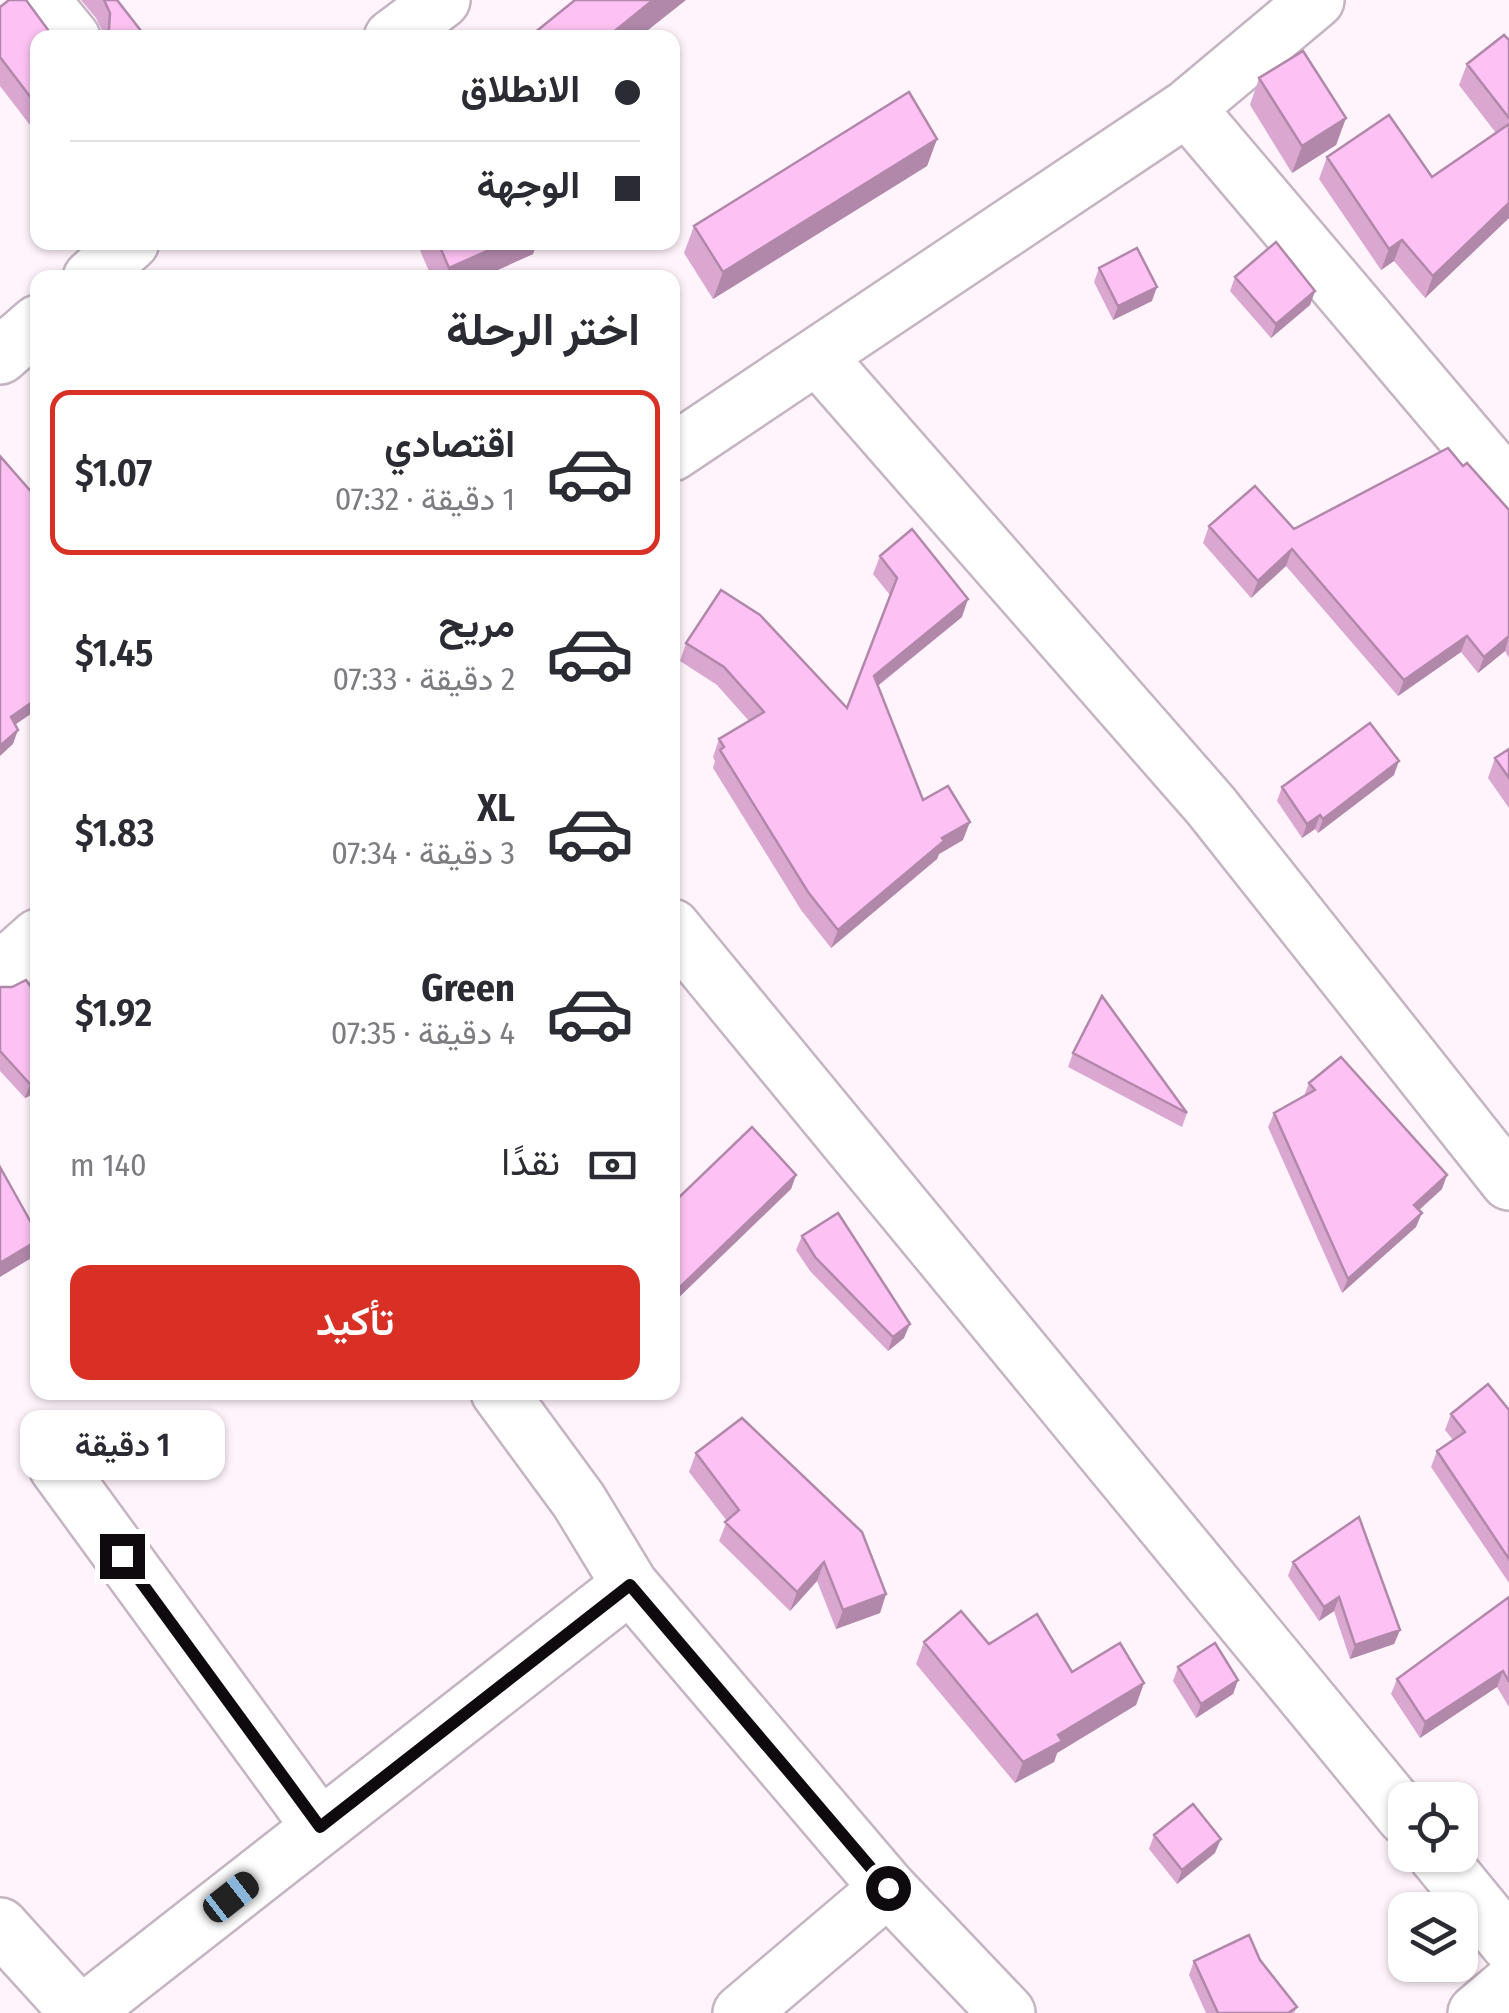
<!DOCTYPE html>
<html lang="ar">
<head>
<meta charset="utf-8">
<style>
	body { margin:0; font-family:"Fira Sans Condensed",Vazirmatn,sans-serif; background:#f2f2f3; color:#2b2b33; direction:rtl; height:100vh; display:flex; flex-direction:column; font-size:38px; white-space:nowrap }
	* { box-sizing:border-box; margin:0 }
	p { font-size:32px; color:#7c7c81 }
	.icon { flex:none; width:55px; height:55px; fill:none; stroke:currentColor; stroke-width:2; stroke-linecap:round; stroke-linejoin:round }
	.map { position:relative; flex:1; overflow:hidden; direction:ltr }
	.sheet { position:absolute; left:30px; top:270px; width:650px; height:1130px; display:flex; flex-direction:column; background:#fff; border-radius:20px; box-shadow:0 2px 8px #0004; direction:rtl }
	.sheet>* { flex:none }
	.guide { position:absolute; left:30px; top:30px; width:650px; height:220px; border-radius:20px; box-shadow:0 2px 8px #0004; direction:rtl; display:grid; align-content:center; height:220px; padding:0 40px; background:#fff }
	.fabs { position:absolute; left:1388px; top:1782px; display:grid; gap:20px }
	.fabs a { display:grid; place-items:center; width:90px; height:90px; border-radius:20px; background:#fff; box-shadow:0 2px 8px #0004; font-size:50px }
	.end { position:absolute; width:45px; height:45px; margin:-22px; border:12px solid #0f0a0e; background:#fff; box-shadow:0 0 0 5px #fff }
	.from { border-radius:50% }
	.bubble { position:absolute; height:70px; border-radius:20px; background:#fff; box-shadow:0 2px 8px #0004; font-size:32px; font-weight:600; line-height:70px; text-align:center; direction:rtl }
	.car { position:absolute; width:30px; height:60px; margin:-30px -15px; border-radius:12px; box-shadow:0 0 8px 2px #0007; background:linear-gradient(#222 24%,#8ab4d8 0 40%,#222 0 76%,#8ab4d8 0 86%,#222 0) }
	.guide b { display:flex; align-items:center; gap:35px; height:95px; font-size:38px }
	.guide b+b { border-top:2px solid #e1e1e2 }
	.guide i { width:25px; height:25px; background:#2b2b33 }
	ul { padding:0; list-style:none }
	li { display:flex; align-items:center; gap:30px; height:165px; margin:0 20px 15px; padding:0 20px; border:5px solid transparent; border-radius:20px }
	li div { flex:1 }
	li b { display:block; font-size:38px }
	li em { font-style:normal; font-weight:600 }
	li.active { border-color:#d93025 }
	li>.icon { width:90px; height:90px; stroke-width:1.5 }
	h2 { padding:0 40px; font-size:45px; line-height:120px }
	.pay { display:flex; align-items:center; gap:25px; height:110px; padding:0 40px; font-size:38px }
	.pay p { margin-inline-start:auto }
	.cta { display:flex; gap:20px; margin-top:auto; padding:20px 40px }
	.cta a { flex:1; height:115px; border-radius:20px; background:#d93025; color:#fff; font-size:40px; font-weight:600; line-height:115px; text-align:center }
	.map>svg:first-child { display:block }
</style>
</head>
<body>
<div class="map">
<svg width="1509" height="2013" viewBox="0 0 1509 2013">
	<rect width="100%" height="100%" fill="#fff3fc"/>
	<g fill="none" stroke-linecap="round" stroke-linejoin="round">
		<g stroke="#c5b4c2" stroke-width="60">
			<path id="street" d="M41,0l31,38
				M392,38l50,-38
				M1187,108l322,380
				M91,278l40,-36
				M0,356l38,-33
				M817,356l394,450 298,376
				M672,453l515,-345 129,-108
				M672,927l733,890
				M0,971l38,-34
				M499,1392l80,109 51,84 258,303 119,125
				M57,1467l263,360
				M1436,1855l73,89
				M0,1926l79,87
				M83,2013l547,-428
				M741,2013l147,-125
				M1476,2013l33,-28"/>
		</g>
		<use href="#street" stroke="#fff" stroke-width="55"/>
	</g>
	<path fill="#daa7d1" d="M81,0h36l28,36 -1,2 -42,-1 1,-5 -7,-14z
		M0,7l38,31v93l-2,2 -36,-47z
		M1509,40v178l-84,80 -31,-37 -13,9 -62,-91 8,-22 105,20 64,-44 -37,-48 8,-21z
		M1259,78l87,40 -10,27 -44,28 -42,-68z
		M937,139l-10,27 -214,133 -29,-46 10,-27z
		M421,242h116l-4,12 -53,24h-48l-13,-30z
		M1099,268l53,33 -39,19 -19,-38z
		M1235,277l80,14 -5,14 -39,33 -41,-47z
		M1463,466l46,44v148l-4,-7 -27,22 -17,-21 -63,44 -112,-130 -35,32 -48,-55 6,-17 85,3z
		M880,556l82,61 -84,69 45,114 40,40 -24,14 -2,5 -106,89 -30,-38 -88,-142 2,-7 -2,-4 6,-18 30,-18 -32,-36 -37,-24 6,-18 161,65 43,-113 -17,-21z
		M1509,749v59l-21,-30 7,-20z
		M1394,775l-76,58 -3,-4 -13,9 -25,-37 5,-14z
		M0,987h12l26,10v95l-13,6 -25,-27z
		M1073,1053l114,60 -5,14 -114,-60z
		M1309,1083l133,106 -23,21 -3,17 -74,66 -74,-166 6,-14 30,-17z
		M796,1175l-5,14 -117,113 -2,-98z
		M802,1236l102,102 -16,13 -78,-80 -14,-21z
		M1509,1410v173l-78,-116 6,-16 16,-11 -8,-10 6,-16z
		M696,1453l190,141 -6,19 -44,16 -19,-48 -27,30 -71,-70 8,-20 -38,-49z
		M1293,1562l107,68 -6,14 -44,15 -16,-48 -15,10 -31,-45z
		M1509,1597v110l-12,-20 -77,51 -29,-44 6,-15z
		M924,1642l65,2 83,28 72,11 -8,22 -79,48 -3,9 -39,21 -99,-119z
		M1178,1667l60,13 -5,14 -37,24 -23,-37z
		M1154,1835l61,18 -38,31 -28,-35z
		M1260,1960l37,47 -3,6h-88l-17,-38 5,-14z"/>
	<path fill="#b188aa" d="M653,0h33l-48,38h-32z
		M1346,118l-10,27 -44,28 10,-27z
		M937,139l-10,27 -214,133 10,-27z
		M1509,203v15l-84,80 8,-22z
		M1402,240l-8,21 -13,9 8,-21z
		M507,242h30l-4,12 -53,24h-34l3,-10z
		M1157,287l-5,14 -39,19 5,-14z
		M1315,291l-5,14 -39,33 5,-14z
		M1292,549l-6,17 -35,32 7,-17z
		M968,599l-6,18 -95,77 7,-18z
		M1467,636l-6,16 -63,44 6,-16z
		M1509,636l-4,15 -27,22 6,-16z
		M38,698v11l-32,22 5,-14z
		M18,730l-5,14 -13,12v-10z
		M1399,761l-5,14 -76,58 5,-14z
		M1320,815l-5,14 -13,9 5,-14z
		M970,822l-7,18 -24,14 -2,5 -106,89 7,-18 104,-92z
		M38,1080v12l-13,6 5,-14z
		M796,1175l-5,14 -117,113 5,-14z
		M1447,1175l-5,14 -33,30 5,-14z
		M1422,1213l-6,14 -74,66 6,-14z
		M38,1240l-5,17 -33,20v-14z
		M910,1324l-6,14 -16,13 5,-14z
		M824,1562l-7,19 -27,30 7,-19z
		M886,1594l-6,19 -44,16 7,-19z
		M1339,1597l-5,14 -15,10 5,-14z
		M1400,1630l-6,14 -44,15 5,-14z
		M1503,1671l-6,16 -77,51 5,-16z
		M1238,1680l-5,14 -37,24 5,-14z
		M1144,1683l-8,22 -79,48 -3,9 -39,21 8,-21 35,-27z
		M1221,1839l-6,14 -38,31 5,-14z"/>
	<path fill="#fdc2f3" stroke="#b188aa" stroke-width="2.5" d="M9,0h17l28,38h-16v69l-38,-50v-50z
		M104,0h13l28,36 -3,2h-40l7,-9 1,-16z
		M575,0h78l-47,38h-78z
		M1504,35l5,5v78l-42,-54z
		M1303,51l43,67 -44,28 -43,-68z
		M909,92l28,47 -214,133 -29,-46z
		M1389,115l43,62 77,-53v79l-76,73 -31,-36 -13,9 -62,-92z
		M438,242h69l-58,26z
		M1276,242l39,49 -39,33 -41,-47z
		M1137,248l20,39 -39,19 -19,-38z
		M1448,448l15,18 4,-3 42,47v126l-25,21 -17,-21 -63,44 -112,-131 -34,32 -49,-55 46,-40 39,43z
		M0,456l34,39 4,-2v205l-27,19 7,13 -18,16z
		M912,529l56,70 -94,77 49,124 25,-14 22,36 -28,16 2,3 -106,89 -30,-38 -88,-142 4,-3 -5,-8 45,-27 -40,-45 -38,-24 35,-53 39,25 87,93 50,-130 -17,-22z
		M1370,723l29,38 -76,58 -3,-4 -13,9 -25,-37z
		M1509,749v29l-14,-20z
		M26,980l12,17v83l-8,4 -30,-33v-64h12z
		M1102,996l21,29 64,88 -114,-60z
		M1341,1057l106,118 -33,30 8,8 -74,66 -74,-166 41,-23 -6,-7z
		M752,1127l44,48 -117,113 -7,-8v-76z
		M0,1167l38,68v5l-38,23z
		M838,1213l72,111 -17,13 -78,-80 -13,-21z
		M1488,1384l21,26v149l-72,-108 28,-19 -14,-18z
		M742,1418l120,114 24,62 -43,16 -19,-48 -27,30 -72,-70 14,-12 -43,-57z
		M1359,1517l41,113 -45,15 -16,-48 -15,10 -31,-45z
		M1509,1597v85l-6,-11 -78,51 -28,-43z
		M961,1611l28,33 48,-30 35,58 48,-29 24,40 -86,52 4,6 -39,21 -99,-120z
		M1215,1643l23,37 -37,24 -23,-37z
		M1193,1804l28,35 -39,31 -28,-35z
		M1249,1935l11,25 37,47 -9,6h-70l-24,-52z"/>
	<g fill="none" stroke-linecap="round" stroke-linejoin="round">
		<path stroke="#0f0a0e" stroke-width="12" d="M122,1556l198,271 310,-242 258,303"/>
	</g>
</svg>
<div class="fabs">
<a><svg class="icon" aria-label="locate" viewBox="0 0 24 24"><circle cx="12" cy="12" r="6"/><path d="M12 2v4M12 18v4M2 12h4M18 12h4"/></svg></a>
<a><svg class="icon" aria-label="layers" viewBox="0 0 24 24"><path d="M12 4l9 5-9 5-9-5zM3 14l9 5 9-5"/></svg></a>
</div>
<i class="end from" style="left:888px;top:1888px"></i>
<i class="end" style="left:122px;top:1556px"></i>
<div class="bubble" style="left:20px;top:1410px;width:205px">1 دقيقة</div>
<i class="car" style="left:231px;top:1897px;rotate:52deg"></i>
<div class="guide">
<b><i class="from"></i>الانطلاق</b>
<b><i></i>الوجهة</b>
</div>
<section class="sheet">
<h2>اختر الرحلة</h2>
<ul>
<li class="active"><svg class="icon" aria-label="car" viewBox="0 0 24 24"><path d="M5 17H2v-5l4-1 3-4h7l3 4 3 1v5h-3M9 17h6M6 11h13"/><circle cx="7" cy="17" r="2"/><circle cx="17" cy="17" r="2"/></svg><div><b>اقتصادي</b><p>1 دقيقة · 07:32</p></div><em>$1.07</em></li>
<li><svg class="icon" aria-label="car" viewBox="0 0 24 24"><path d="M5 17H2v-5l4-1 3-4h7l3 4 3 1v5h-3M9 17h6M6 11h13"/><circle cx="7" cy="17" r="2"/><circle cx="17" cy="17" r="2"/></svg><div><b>مريح</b><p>2 دقيقة · 07:33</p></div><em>$1.45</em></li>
<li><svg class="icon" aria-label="car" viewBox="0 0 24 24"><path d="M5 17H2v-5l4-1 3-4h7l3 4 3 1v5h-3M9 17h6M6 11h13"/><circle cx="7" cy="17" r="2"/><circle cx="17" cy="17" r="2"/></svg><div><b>XL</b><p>3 دقيقة · 07:34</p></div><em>$1.83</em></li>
<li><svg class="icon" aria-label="car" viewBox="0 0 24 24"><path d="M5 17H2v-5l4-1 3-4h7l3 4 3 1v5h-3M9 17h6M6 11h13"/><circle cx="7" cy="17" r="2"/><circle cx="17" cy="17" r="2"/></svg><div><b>Green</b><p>4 دقيقة · 07:35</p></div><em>$1.92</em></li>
</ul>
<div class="pay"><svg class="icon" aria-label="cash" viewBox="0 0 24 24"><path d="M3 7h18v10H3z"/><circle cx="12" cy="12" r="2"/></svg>نقدًا<p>140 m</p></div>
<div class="cta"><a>تأكيد</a></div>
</section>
</div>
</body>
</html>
